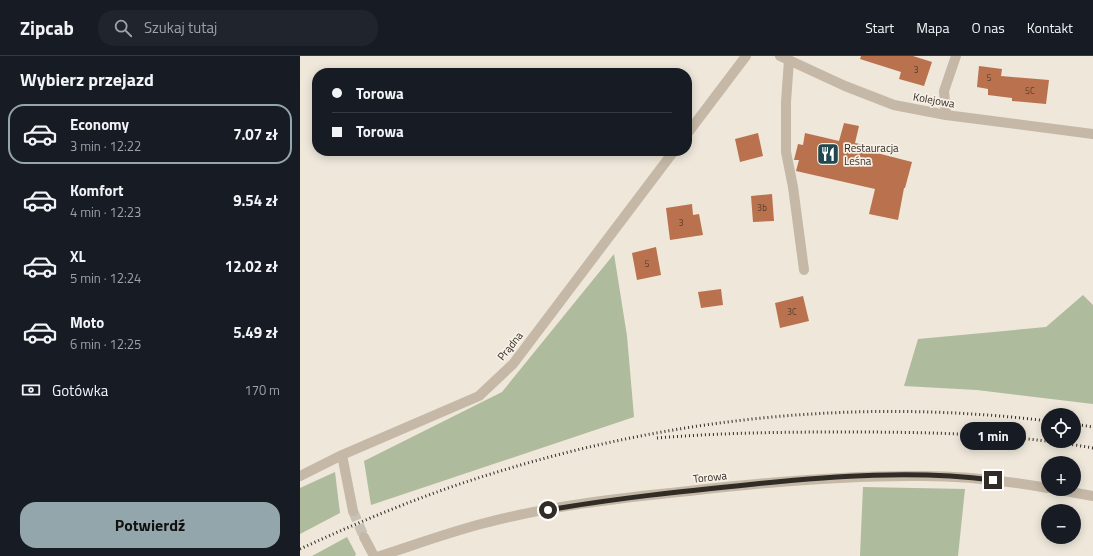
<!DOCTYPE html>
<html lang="pl">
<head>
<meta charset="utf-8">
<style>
	body { margin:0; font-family:"Titillium Web",sans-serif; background:#20242c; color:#f1f3f6; height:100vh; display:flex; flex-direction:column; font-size:15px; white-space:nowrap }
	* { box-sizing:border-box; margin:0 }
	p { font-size:13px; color:#9ea1a6 }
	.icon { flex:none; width:22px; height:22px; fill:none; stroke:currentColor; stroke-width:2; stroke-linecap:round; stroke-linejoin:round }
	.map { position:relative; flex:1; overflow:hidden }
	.drawer { display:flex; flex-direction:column; background:#171b24; width:300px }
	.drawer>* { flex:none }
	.guide { position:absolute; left:12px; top:12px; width:380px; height:88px; border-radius:16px; box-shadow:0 2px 10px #0003; display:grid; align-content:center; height:88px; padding:0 20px; background:#171b24 }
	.fabs { position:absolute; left:741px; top:352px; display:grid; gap:8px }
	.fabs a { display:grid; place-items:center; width:40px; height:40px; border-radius:50%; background:#171b24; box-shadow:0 2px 10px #0003; font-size:20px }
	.end { position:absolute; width:18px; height:18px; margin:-9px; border:5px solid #322c27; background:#fff; box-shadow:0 0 0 2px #fff }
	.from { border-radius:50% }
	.bubble { position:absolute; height:28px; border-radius:14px; background:#171b24; box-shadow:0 2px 10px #0003; font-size:13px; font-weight:700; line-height:28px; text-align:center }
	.guide b { display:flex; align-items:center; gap:14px; height:38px; font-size:15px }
	.guide b+b { border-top:1px solid #363941 }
	.guide i { width:10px; height:10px; background:#f1f3f6 }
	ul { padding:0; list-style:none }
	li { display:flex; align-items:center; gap:12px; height:60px; margin:0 8px 6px; padding:0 12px; border:2px solid transparent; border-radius:16px }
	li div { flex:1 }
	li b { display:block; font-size:15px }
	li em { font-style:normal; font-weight:700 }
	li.selected { border-color:#93a6ab }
	li>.icon { width:36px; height:36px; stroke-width:1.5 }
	h2 { padding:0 20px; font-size:18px; line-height:48px }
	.pay { display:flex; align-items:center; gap:10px; height:44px; padding:0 20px; font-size:15px }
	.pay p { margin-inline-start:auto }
	.cta { display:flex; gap:8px; margin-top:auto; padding:8px 20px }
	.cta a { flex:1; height:46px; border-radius:16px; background:#93a6ab; color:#111; font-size:16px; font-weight:700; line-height:46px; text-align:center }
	header { display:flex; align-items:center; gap:24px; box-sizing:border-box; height:56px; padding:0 20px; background:#171b24; border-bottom:1px solid #363941 }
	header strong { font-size:19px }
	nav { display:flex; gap:22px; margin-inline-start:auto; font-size:14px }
	.search { width:280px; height:36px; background:#20242c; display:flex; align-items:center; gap:10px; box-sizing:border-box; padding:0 14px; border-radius:16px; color:#9ea1a6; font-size:15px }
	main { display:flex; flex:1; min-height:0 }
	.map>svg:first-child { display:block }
</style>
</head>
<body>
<header>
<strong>Zipcab</strong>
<div class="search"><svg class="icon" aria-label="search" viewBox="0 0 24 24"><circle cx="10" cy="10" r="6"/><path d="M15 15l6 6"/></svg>Szukaj tutaj</div>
<nav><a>Start</a><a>Mapa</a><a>O nas</a><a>Kontakt</a></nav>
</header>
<main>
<section class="drawer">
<h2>Wybierz przejazd</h2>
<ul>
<li class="selected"><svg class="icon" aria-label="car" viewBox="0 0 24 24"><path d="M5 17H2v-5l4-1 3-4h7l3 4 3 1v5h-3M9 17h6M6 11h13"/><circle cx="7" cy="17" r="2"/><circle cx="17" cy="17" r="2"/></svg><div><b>Economy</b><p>3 min · 12:22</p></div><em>7.07 zł</em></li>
<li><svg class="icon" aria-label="car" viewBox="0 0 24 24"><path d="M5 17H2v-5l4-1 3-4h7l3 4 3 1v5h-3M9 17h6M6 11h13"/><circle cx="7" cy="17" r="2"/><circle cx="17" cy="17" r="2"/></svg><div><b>Komfort</b><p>4 min · 12:23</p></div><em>9.54 zł</em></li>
<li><svg class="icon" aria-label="car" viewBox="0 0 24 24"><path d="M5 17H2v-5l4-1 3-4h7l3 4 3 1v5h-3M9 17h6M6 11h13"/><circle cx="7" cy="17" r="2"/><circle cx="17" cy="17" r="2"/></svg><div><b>XL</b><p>5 min · 12:24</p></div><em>12.02 zł</em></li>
<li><svg class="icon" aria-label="car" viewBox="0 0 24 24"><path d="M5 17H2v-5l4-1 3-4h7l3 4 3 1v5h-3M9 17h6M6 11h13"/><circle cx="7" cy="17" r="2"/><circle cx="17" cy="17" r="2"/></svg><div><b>Moto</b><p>6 min · 12:25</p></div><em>5.49 zł</em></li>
</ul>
<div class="pay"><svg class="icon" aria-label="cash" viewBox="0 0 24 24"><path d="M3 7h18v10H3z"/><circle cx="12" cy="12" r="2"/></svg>Gotówka<p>170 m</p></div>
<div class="cta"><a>Potwierdź</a></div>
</section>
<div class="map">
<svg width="793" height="500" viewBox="0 0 793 500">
	<rect width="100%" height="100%" fill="#eee7da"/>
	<path fill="#aebb9c" d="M314,198l13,82 7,81 -263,88 -7,-44 138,-69z
		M783,239l10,10v99l-116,-14 -73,-4 14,-47 128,-12z
		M35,416l5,41 -40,21v-46z
		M563,431l102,2 -7,67h-98z
		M47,481l9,17 -1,2h-43z"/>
	<path fill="#b9724d" d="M561,0h52l19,6 -8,24 -25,-7 2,-7 -41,-13z
		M679,10l23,3 -1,7 48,4 -3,24 -34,-3v-3l-24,-3v-6l-11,-2z
		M544,67l15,3 -4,17 19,4 -1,5 39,10 -7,26h-1l-6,32 -29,-6 6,-25 -79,-18 3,-11h-5l4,-16 5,1 2,-12 34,8z
		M458,77l5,23 -23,6 -5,-23z
		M472,138l2,27 -21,1 -2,-26z
		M392,148l1,11 6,-1 4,21 -33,5 -4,-32z
		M356,191l5,28 -24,5 -5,-27z
		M421,233l2,16 -22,3 -3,-16z
		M503,240l6,25 -29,7 -5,-25z"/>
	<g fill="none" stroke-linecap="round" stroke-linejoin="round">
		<path stroke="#c8c2b6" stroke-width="10" stroke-dasharray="10 5" stroke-linecap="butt" d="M53,455l11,26"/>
		<path stroke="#c5b8a7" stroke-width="10" d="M489,4l-3,42v50l7,35 11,83
			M646,59l-2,-24 12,-35"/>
		<path stroke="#c5b8a7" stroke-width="10" d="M480,0l65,30 49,19 52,10 147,19
			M387,78l59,-78
			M42,399l11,56
			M0,420l42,-21 137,-59 34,-32 161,-213
			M754,433l39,7
			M64,481l10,19
			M80,500c34,-11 67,-23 101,-32 67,-18 138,-26 208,-33 78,-9 155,-16 234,-15 42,0 84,5 125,12"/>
		<path stroke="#322c27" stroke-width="3" stroke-dasharray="1 3" stroke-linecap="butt" d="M774,368l19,3
			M357,382c61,-5 121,-6 182,-6 85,0 170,1 254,16
			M0,493c63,-29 128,-56 194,-76 180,-56 367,-75 554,-52"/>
	</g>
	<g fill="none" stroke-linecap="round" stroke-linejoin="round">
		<path stroke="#322c27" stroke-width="5" d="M248,454c69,-12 137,-19 207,-26 78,-8 160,-14 238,-4"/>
	</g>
	<defs>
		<g id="restaurant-square" transform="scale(1.15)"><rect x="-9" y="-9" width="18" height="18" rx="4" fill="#21474f" stroke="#f7f0e5"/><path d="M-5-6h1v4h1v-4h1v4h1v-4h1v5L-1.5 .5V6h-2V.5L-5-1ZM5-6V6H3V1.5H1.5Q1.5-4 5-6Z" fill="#fff"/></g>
	</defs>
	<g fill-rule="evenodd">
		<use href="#restaurant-square" x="528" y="98"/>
	</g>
	<g text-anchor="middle" stroke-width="3.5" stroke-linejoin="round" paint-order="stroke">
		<g font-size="9" fill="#543e30">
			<text x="616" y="17">3</text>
			<text x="689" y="25">5</text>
			<text x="730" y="38">5C</text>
			<text x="462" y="155">3b</text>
			<text x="381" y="170">3</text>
			<text x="347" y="211">5</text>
			<text x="492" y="259">3C</text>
		</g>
		<g font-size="11" fill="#322c27" stroke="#f7f0e5">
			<text transform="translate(634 44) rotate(10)" y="4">Kolejowa</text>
			<text transform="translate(210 290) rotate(-51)" y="4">Prądna</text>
			<text transform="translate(410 421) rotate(-6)" y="4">Torowa</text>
		</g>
		<g font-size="11" fill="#322c27" stroke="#f7f0e5" text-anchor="start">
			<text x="544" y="96">Restauracja<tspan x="544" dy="13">Leśna</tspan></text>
		</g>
	</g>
</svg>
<div class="fabs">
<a><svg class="icon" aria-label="locate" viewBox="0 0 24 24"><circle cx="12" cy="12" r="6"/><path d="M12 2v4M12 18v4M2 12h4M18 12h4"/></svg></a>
<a>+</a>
<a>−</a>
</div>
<i class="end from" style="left:248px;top:454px"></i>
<i class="end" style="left:693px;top:424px"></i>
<div class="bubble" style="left:660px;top:366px;width:66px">1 min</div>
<div class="guide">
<b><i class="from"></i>Torowa</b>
<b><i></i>Torowa</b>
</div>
</div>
</main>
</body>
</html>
